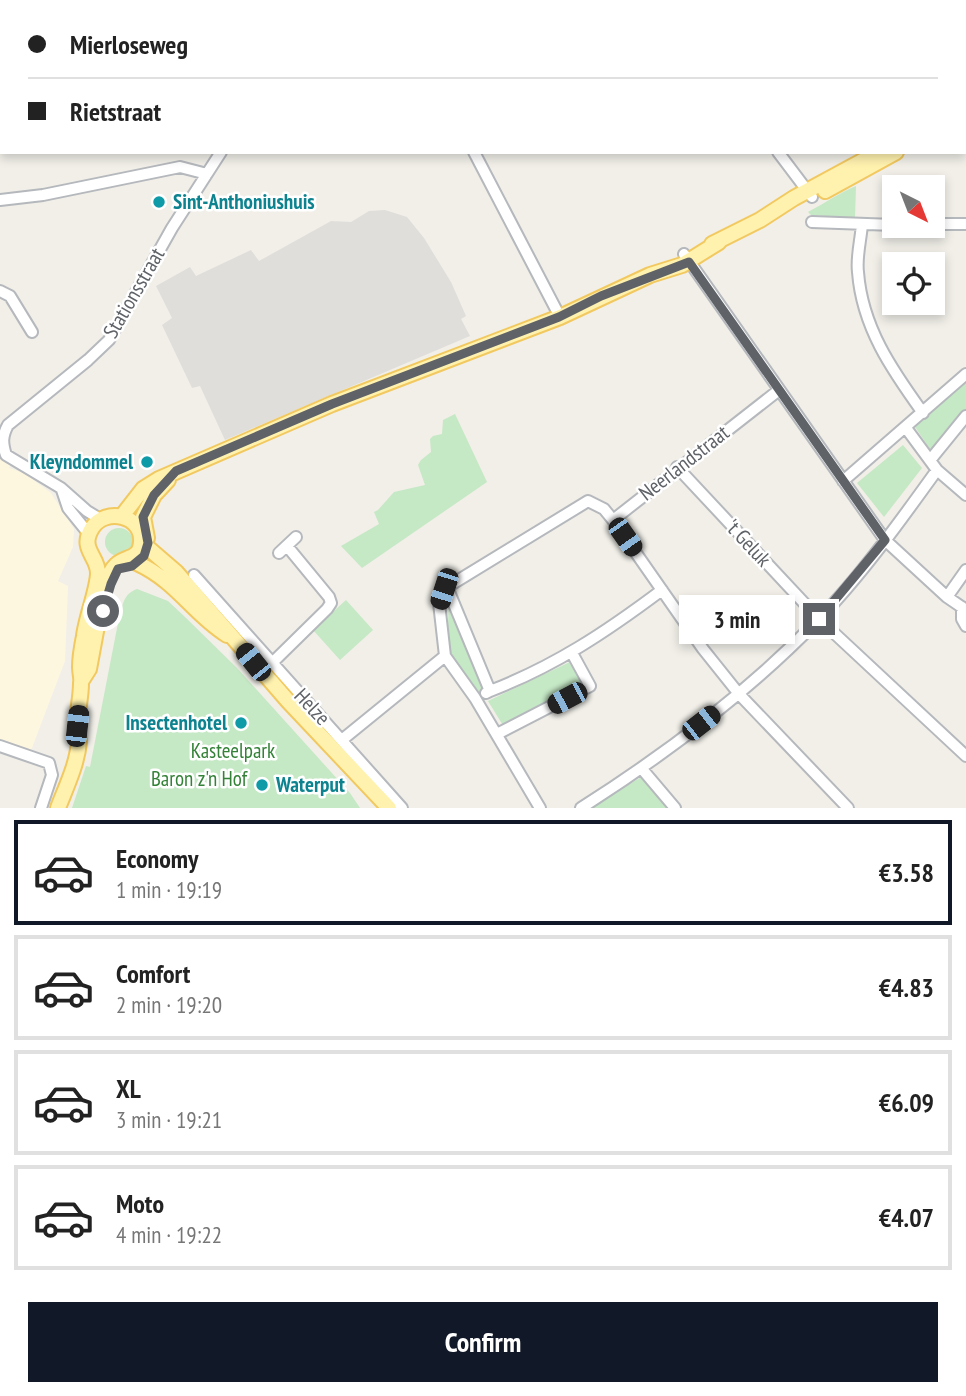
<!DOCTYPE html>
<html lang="en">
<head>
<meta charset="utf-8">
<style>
	body { margin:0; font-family:"PT Sans Narrow",sans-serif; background:#f6f6f6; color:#222; height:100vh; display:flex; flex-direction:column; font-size:26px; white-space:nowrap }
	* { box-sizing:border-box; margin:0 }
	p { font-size:23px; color:#767676 }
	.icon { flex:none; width:38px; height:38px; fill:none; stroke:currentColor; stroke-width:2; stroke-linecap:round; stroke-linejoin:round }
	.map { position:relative; height:808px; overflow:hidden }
	.sheet { display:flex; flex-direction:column; background:#fff; flex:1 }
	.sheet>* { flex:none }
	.guide { position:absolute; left:0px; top:0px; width:966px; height:154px; box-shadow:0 4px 10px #0003; display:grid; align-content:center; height:154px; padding:0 28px; background:#fff }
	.needle { width:46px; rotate:138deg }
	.controls { position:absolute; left:882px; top:175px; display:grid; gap:14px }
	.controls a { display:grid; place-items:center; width:63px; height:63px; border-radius:0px; background:#fff; box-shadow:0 4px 10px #0003; font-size:35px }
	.end { position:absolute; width:32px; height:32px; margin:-16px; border:9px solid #5f6368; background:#fff; box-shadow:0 0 0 4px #fff }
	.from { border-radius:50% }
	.bubble { position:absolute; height:49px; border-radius:0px; background:#fff; box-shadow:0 4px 10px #0003; font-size:23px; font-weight:700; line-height:49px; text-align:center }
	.car { position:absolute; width:21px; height:42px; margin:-21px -10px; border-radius:9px; box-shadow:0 0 5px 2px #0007; background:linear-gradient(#222 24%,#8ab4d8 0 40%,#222 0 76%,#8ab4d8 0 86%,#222 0) }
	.guide b { display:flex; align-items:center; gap:24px; height:66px; font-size:26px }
	.guide b+b { border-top:2px solid #e0e0e0 }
	.guide i { width:18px; height:18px; background:#222 }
	ul { padding:12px 0 0; list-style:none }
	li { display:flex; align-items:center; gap:21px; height:105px; margin:0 14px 10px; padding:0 14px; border:4px solid #e0e0e0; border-radius:0px }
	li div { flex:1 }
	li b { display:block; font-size:26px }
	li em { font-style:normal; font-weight:700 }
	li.on { border-color:#111827 }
	li>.icon { width:63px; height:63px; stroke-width:1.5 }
	.action { display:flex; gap:14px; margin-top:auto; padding:14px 28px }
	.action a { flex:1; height:80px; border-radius:0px; background:#111827; color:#fff; font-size:28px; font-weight:700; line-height:80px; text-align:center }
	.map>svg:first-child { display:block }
</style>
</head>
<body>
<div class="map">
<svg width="966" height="808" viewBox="0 0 966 808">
	<rect width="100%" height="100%" fill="#f1efe8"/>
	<path fill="#fef7e0" d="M0,454l3,5 9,3 -3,6 15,5 27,20 23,36 -1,18 -15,34 10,5 -3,75 -35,92 -30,-11z"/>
	<path fill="#e0deda" d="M385,210l22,7 17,21 27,44 15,34 -5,3 9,17 -245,104 -25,-54 -8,2 -30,-63 10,-7 -16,-32 34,-19 6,9 55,-26 8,11 72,-40 20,1 18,-11z"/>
	<path fill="#c5e8c5" d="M0,0l69,2h-67v72z
		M856,186l-1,32 -44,-3 -3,-3c17,-9 31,-19 48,-26z
		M966,379v32l-34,41 -17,-25z
		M455,414l32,68 -125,86 -21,-22 38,-22 -5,-12 4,-2 16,-18 31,-7 -7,-20 3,-5 10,-8 -1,-13 3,-3 9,-2 1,-14z
		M903,445l19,23 -38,49 -27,-34z
		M105 542a14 14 0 1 1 28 0a14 14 0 1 1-28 0Z
		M137,589l31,12 17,16 52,51 113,125 10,15h-288l14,-42 4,1 29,-149c4,-13 4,-24 18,-29z
		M449,598l36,92 -7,1 -31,-41z
		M346,600l27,30 -33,30 -27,-30z
		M572,661l11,21 -1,3 -78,42 -16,-26z
		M643,776l28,32h-81z"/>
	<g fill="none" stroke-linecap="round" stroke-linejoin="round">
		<g stroke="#b5b8bc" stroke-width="14">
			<path id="minor" d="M724,0v2
				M260,2l1,-2
				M423,2v-2
				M521,2l2,-2
				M474,152l86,165
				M778,152l34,45
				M0,200l43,-5 137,-28 27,7
				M812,222l82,3
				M862,224c-1,15 -6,33 -4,48 4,55 34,98 65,141
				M933,224h33
				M684,254l201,286 62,57 19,13
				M0,291l10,5 22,36
				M906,428l31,42 29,25
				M931,459l35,-43
				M677,467l142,152 147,137
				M843,481l123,-107
				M62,490l6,18 21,26
				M100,519l-13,-8 -26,-23 -55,-33c-4,-12 -4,-19 2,-30l80,-65 21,-20 63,-112 49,-76
				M613,520l90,129 36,45 109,114
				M279,553l17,-16
				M194,575l208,233
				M447,587l43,104 -4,2
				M947,597l19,-27
				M962,607v12l4,7
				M272,663l55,-54 4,-6 -2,-6 -42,-51
				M490,691c65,-25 116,-59 172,-101
				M497,734l93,-48 -18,-33
				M343,739l102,-83
				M0,746l49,17 3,12 -11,33
				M642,769l33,39
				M540,808l-65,-110 -30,-42 -6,-53 5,-14 144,-88 16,8 9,11 166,-130
				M581,808c85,-54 167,-116 237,-188 43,-44 83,-100 119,-150"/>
		</g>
		<g stroke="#f2c960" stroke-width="18">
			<path id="major" d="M964,110l2,-1
				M825,191l71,-39
				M712,244l48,-24 34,-22 85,-46
				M122,516l21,-27 16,-10 173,-75 228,-87 90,-42 32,-10 37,-23
				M147,538l-4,-21 11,-22 14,-15
				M147,547l29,25 112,129 101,107
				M137,563c41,19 55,50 90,72
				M58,808c8,-21 19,-43 21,-66 0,-5 -2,-11 -2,-16 0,-14 4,-28 4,-43 1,-5 -1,-10 -1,-16 0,-10 2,-21 4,-31 2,-18 14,-48 14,-63 0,-17 -19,-24 -6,-45 13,-21 51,-13 49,14 -1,18 -16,14 -25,23 -8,7 -19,40 -17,50l-10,54 -7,11"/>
		</g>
		<use href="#minor" stroke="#fff" stroke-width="10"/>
		<use href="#major" stroke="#fff2af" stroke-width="14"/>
	</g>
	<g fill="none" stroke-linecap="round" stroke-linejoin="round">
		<path stroke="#5f6368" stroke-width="9" d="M103,611l8,-27 7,-15 14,-3 12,-10 4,-13 -5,-26 11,-22 22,-24 156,-67 227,-87 42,-21 88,-34 196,278 -66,79"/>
	</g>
	<g fill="#0f9aa8" stroke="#fff" stroke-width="2.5">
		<circle cx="159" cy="202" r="7"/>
		<circle cx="147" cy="462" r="7"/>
		<circle cx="241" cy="723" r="7"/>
		<circle cx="262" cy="785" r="7"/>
	</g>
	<g text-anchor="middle" stroke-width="5" stroke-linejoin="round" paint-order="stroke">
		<g font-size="21" font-weight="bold" fill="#0d838f" stroke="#fff" text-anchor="start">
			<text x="173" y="209">Sint-Anthoniushuis</text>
			<text x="133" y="469" text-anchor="end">Kleyndommel</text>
			<text x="227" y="730" text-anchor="end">Insectenhotel</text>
			<text x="276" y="792">Waterput</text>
		</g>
		<g font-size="21" fill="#5f6368" stroke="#fff">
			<text transform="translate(134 293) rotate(-60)" y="7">Stationsstraat</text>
			<text transform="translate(684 463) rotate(-38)" y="7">Neerlandstraat</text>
			<text transform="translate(748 543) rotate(47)" y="7">'t Geluk</text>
			<text transform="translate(312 707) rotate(47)" y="7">Helze</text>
		</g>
		<g font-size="21" fill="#348238" stroke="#fff">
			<text x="233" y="758">Kasteelpark</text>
			<text x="199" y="786">Baron z'n Hof</text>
		</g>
	</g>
</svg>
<div class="controls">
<a><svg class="needle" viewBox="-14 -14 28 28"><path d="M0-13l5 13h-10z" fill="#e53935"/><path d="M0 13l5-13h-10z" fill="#767676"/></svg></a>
<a><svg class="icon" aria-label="locate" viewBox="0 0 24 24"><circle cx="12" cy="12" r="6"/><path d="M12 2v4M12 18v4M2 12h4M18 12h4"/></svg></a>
</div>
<i class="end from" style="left:103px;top:611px"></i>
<i class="end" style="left:819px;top:619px"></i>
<div class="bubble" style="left:679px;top:595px;width:116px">3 min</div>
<i class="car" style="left:625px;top:537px;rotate:145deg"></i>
<i class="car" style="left:444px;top:589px;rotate:198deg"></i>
<i class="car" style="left:253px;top:662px;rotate:321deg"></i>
<i class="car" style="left:567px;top:698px;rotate:242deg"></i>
<i class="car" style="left:701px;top:723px;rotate:52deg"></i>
<i class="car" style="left:77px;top:726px;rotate:6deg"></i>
<div class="guide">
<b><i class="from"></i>Mierloseweg</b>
<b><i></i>Rietstraat</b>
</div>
</div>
<section class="sheet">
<ul>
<li class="on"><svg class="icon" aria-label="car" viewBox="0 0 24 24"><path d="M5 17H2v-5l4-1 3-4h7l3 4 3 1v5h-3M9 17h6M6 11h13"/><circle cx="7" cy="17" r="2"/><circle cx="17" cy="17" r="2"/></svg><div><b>Economy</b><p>1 min · 19:19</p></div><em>€3.58</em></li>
<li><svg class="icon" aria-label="car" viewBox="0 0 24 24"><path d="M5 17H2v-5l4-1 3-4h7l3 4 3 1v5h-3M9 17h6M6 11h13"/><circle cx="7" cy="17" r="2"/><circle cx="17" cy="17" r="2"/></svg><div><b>Comfort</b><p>2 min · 19:20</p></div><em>€4.83</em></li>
<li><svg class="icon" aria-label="car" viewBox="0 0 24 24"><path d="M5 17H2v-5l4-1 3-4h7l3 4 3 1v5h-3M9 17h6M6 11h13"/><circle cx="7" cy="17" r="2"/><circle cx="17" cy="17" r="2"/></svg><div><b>XL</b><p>3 min · 19:21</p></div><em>€6.09</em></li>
<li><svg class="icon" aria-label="car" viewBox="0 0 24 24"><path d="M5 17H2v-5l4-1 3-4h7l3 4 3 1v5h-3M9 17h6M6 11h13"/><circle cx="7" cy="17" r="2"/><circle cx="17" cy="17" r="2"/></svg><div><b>Moto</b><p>4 min · 19:22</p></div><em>€4.07</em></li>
</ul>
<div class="action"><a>Confirm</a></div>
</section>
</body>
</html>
